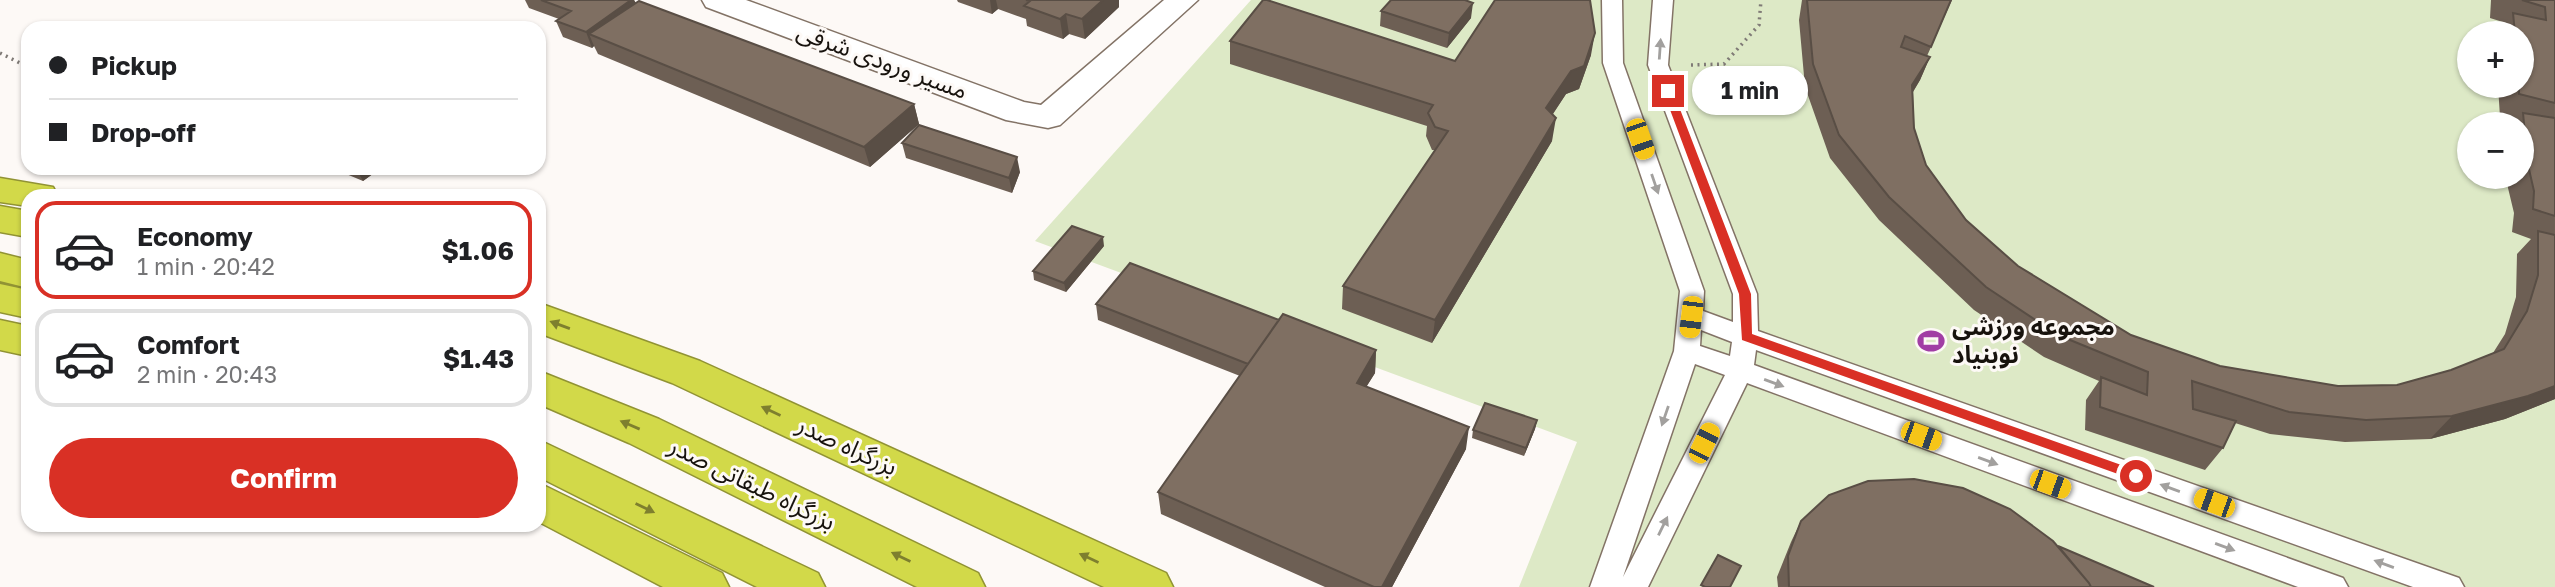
<!DOCTYPE html>
<html lang="en">
<head>
<meta charset="utf-8">
<style>
	body { margin:0; font-family:"Golos Text","Noto Sans Arabic",sans-serif; background:#f6f6f6; color:#202124; height:100vh; display:flex; flex-direction:column; font-size:26px; white-space:nowrap }
	* { box-sizing:border-box; margin:0 }
	p { font-size:23px; color:#757577 }
	.icon { flex:none; width:38px; height:38px; fill:none; stroke:currentColor; stroke-width:2; stroke-linecap:round; stroke-linejoin:round }
	.map { position:relative; flex:1; overflow:hidden }
	.details { position:absolute; left:21px; top:189px; width:525px; height:343px; display:flex; flex-direction:column; background:#fff; border-radius:21px; box-shadow:0 2px 5px #0004 }
	.details>* { flex:none }
	.guide { position:absolute; left:21px; top:21px; width:525px; height:154px; border-radius:21px; box-shadow:0 2px 5px #0004; display:grid; align-content:center; height:154px; padding:0 28px; background:#fff }
	.buttons { position:absolute; left:2457px; top:21px; display:grid; gap:14px }
	.buttons a { display:grid; place-items:center; width:77px; height:77px; border-radius:50%; background:#fff; box-shadow:0 2px 5px #0004; font-size:35px }
	.end { position:absolute; width:32px; height:32px; margin:-16px; border:9px solid #d93025; background:#fff; box-shadow:0 0 0 4px #fff }
	.from { border-radius:50% }
	.bubble { position:absolute; height:49px; border-radius:24px; background:#fff; box-shadow:0 2px 5px #0004; font-size:23px; font-weight:700; line-height:49px; text-align:center }
	.car { position:absolute; width:21px; height:42px; margin:-21px -10px; border-radius:9px; box-shadow:0 0 5px 2px #0007; background:linear-gradient(#f5c518 24%,#345 0 40%,#f5c518 0 76%,#345 0 86%,#f5c518 0) }
	.guide b { display:flex; align-items:center; gap:24px; height:66px; font-size:26px }
	.guide b+b { border-top:2px solid #e0e0e0 }
	.guide i { width:18px; height:18px; background:#202124 }
	ul { padding:12px 0 0; list-style:none }
	li { display:flex; align-items:center; gap:21px; height:98px; margin:0 14px 10px; padding:0 14px; border:4px solid #e0e0e0; border-radius:21px }
	li div { flex:1 }
	li b { display:block; font-size:26px }
	li em { font-style:normal; font-weight:700 }
	li.active { border-color:#d93025 }
	li>.icon { width:63px; height:63px; stroke-width:1.5 }
	.action { display:flex; gap:14px; margin-top:auto; padding:14px 28px }
	.action a { flex:1; height:80px; border-radius:42px; background:#d93025; color:#fff; font-size:28px; font-weight:700; line-height:80px; text-align:center }
	.map>svg:first-child { display:block }
</style>
</head>
<body>
<div class="map">
<svg width="2555" height="587" viewBox="0 0 2555 587">
	<rect width="100%" height="100%" fill="#fdf9f6"/>
	<path fill="#dde9c6" fill-rule="evenodd" d="M1251,0h1304v587h-1036l58,-145 -542,-201zM2469,33h53v53h-53zM2469,124h53v53h-53z"/>
	<g fill="none" stroke-linecap="round" stroke-linejoin="round">
		<g stroke="#837366" stroke-width="3">
			<path id="lane" d="M1602,0h20l1,63 81,228 -1,20 30,11v-28l-85,-229 5,-65h20l-5,65 89,229 1,37 701,247 5,9h-51l-657,-237 -2,15 589,213 5,9h-50l-551,-204 -99,204h-58l84,-236 6,-60 -77,-228zM1701,330l31,12 -2,14 -30,-10zM1695,364l30,11 -102,202z"/>
		</g>
		<g stroke="#837366" stroke-width="3">
			<path id="street" d="M702,0h44l278,102 17,3 123,-105h34l-138,125 -12,3 -42,-8 -300,-113z"/>
		</g>
		<g stroke="#919334" stroke-width="3">
			<path id="highway" d="M0,178l53,9 5,9h-30v10l-28,-4z
				M0,206l28,5v26l-28,-5z
				M0,253l28,7v28l-28,-7z
				M0,284l28,6v28l-28,-6z
				M539,303l161,58 466,212 7,14h-69l-432,-204 -133,-50z
				M0,320l28,6v30l-28,-6z
				M539,371l120,48 319,154 7,14h-68l-288,-144 -90,-39z
				M539,440l279,133 7,14h-68l-218,-110z
				M539,483l183,90 7,14h-66l-124,-65z"/>
		</g>
		<path stroke="#7f7a76" stroke-width="3.5" stroke-dasharray="2 4.5" stroke-linecap="butt" d="M0,53l28,14
			M1691,65l33,-1 35,-39 2,-25"/>
		<use href="#lane" fill="#fff" fill-rule="evenodd"/>
		<use href="#street" fill="#fff" fill-rule="evenodd"/>
		<use href="#highway" fill="#d2d949" fill-rule="evenodd"/>
	</g>
	<path fill="#6d5f54" d="M525,0h109l2,3 278,101 5,20 -49,43 -272,-113 -4,-8 -2,2 -29,-11 -7,-16 3,-2 -30,-11z
		M957,0h162v7l-34,32 -16,-5 -6,5 -36,-13 -1,-7 -28,-10 -6,5 -34,-12z
		M1802,0h150l-25,56 3,1 -10,23 -7,12 1,36 12,37 40,55 52,46 113,69 89,31 118,20 59,-1 54,-15 42,-17 12,-19 11,-37 1,-43 14,-15 -19,-7 2,-19 -6,-25 -1,-11h15v-53h-9l3,-3 -16,-4 -2,-31h24v-53h-24l8,-10 -16,-5 1,-18h64v399l-50,20 -75,20 -85,3 -75,-8 -35,-11 -12,25 -18,22 -120,-40 1,-30 13,-19 -55,-24 -70,-47 -95,-90 -49,-62 -25,-71 -6,-67z
		M1381,11l90,7 -24,30 -67,-22z
		M1230,41l225,20 136,-6 -12,34 -13,5 -13,20 -1,27 -120,202 -90,-34 1,-23 92,-136h-3l-6,-14 1,-10 -197,-62z
		M902,143l118,29 -8,21 -106,-35z
		M337,168h44l-18,13 -24,-10z
		M1104,246l-38,46 -32,-12 -1,-9z
		M1096,304l183,16 97,30 -1,23 -9,14 100,62 -74,138h-67l-164,-73 -3,-22 82,-116 -142,-56z
		M1537,420l-2,9 -11,27 -52,-18 1,-8z
		M1801,521l257,25 96,41h-376l-1,-10 14,-35z"/>
	<path fill="#594e45" d="M631,0h3l6,13 -51,21 5,12 -2,2 -6,-16z
		M990,0h6l2,9 -6,5z
		M1103,0h16v7l-34,32 -3,-20z
		M1473,3l-2,15 -24,30 2,-15z
		M1066,14l3,20 -6,5 -3,-20z
		M1595,33l-4,22 -12,34 -13,5 -24,36 4,-22z
		M1930,57l-10,23 -17,28 9,-23z
		M914,104l5,20 -49,43 -6,-20z
		M1556,118l-4,23 -120,202 3,-23z
		M1017,157l3,15 -8,21 -3,-15z
		M364,168h17l-18,13 -5,-9z
		M1103,237l1,9 -38,46 -2,-9z
		M1376,350l-1,23 -20,32 2,-22z
		M2555,386v13l-50,20 -75,20 22,-23z
		M1537,420l-2,9 -11,27 2,-8z
		M1469,427l-3,22 -74,138h-10z"/>
	<path fill="#7f6f62" stroke="#594e45" stroke-width="2" d="M541,0h90l-45,32 -30,-11 15,-10z
		M1026,0h77l-21,19 -16,-5 -6,5 -36,-13 6,-5z
		M1263,0h4l188,61 40,-61h95l5,33 -11,33 -13,5 -25,37 10,10 -121,202 -92,-34 105,-155 -13,-4 -7,-14 5,-8 -203,-64z
		M1391,0h74l8,3 -24,30 -68,-22z
		M1807,0h144l-20,47 -26,-11 -4,11 29,10 -18,28 2,43 12,37 40,55 52,46 113,69 89,31 118,20 59,-1 54,-15 53,-21 23,-38 11,-36v-44l17,4v151l-27,10 -76,20 -86,4 -77,-8 -97,-31 1,28 43,12 -13,27 -123,-41 1,-30 46,18 1,-23 -90,-37 -72,-48 -97,-90 -50,-62 -26,-71z
		M2522,0h33v103l-36,-9v-8h3v-53h-7l-2,-20 33,7 -1,-13z
		M639,1l275,103 -50,43 -275,-113z
		M2523,113l32,5v98l-22,-7 1,-18 -6,-26z
		M919,125l98,32 -8,21 -107,-35z
		M348,168h16l-6,4z
		M1072,226l31,11 -39,46 -31,-12z
		M1130,263l149,57 -31,44 -152,-60z
		M1283,314l93,36 -19,33 112,44 -87,160h-8l-216,-95z
		M1485,403l52,17 -11,28 -53,-18z
		M1914,479l49,9 47,21 43,32 36,42 2,4h-302l-1,-31 13,-35 28,-26 39,-14z
		M2058,546l96,41h-63l-2,-4z
		M1718,555l23,11 -11,21h-25l-4,-2z"/>
	<defs><path id="oneway-solid" d="M-6-.8H1V-3.2L6.5 0L1 3.2V.8H-6Z" transform="scale(1.75)"/></defs>
	<g fill="#a2a09e">
		<use href="#oneway-solid" transform="translate(1660 49) rotate(-86)"/>
		<use href="#oneway-solid" transform="translate(1655 184) rotate(71)"/>
		<use href="#oneway-solid" transform="translate(1774 383) rotate(20)"/>
		<use href="#oneway-solid" transform="translate(1665 416) rotate(109)"/>
		<use href="#oneway-solid" transform="translate(1988 461) rotate(20)"/>
		<use href="#oneway-solid" transform="translate(2170 488) rotate(-160)"/>
		<use href="#oneway-solid" transform="translate(1663 526) rotate(-64)"/>
		<use href="#oneway-solid" transform="translate(2225 547) rotate(20)"/>
		<use href="#oneway-solid" transform="translate(2384 564) rotate(-160)"/>
	</g>
	<g fill="#7e7f2e">
		<use href="#oneway-solid" transform="translate(560 325) rotate(-160)"/>
		<use href="#oneway-solid" transform="translate(771 411) rotate(-155)"/>
		<use href="#oneway-solid" transform="translate(630 425) rotate(-157)"/>
		<use href="#oneway-solid" transform="translate(645 508) rotate(26)"/>
		<use href="#oneway-solid" transform="translate(901 557) rotate(-154)"/>
		<use href="#oneway-solid" transform="translate(1089 558) rotate(-155)"/>
	</g>
	<path fill="#d93025" d="M1664,88l9,3 78,203 1,40 389,138v7h-9l-390,-139 -3,-46 -76,-203z"/>
	<defs>
		<g id="stadium-bare" transform="scale(2.1)"><path d="M0-5a6.5 5 0 1 0 0 10a6.5 5 0 1 0 0-10ZM-3.5-1.8h7v3.6h-7Z" fill="#a13ea4" stroke="#fdf9f6" stroke-width="2.5" paint-order="stroke"/></g>
	</defs>
	<g fill-rule="evenodd">
		<use href="#stadium-bare" x="1931" y="341"/>
	</g>
	<g text-anchor="middle" stroke-width="6" stroke-linejoin="round" paint-order="stroke">
		<g font-size="24" fill="#17120d" stroke="#fdf9f6">
			<text transform="translate(882 61) rotate(20)" y="8">مسیر ورودی شرقی</text>
			<text transform="translate(847 446) rotate(25)" y="8">بزرگراه صدر</text>
			<text transform="translate(752 484) rotate(26)" y="8">بزرگراه طبقاتی صدر</text>
		</g>
		<g font-size="24" font-weight="bold" fill="#17120d" stroke="#fdf9f6" text-anchor="start">
			<text x="1952" y="335">مجموعه ورزشی<tspan x="1952" dy="28">نوبنیاد</tspan></text>
		</g>
	</g>
</svg>
<div class="buttons">
<a>+</a>
<a>−</a>
</div>
<i class="end from" style="left:2136px;top:476px"></i>
<i class="end" style="left:1668px;top:91px"></i>
<div class="bubble" style="left:1692px;top:66px;width:116px">1 min</div>
<i class="car" style="left:1640px;top:139px;rotate:161deg"></i>
<i class="car" style="left:1691px;top:317px;rotate:187deg"></i>
<i class="car" style="left:1921px;top:436px;rotate:110deg"></i>
<i class="car" style="left:1704px;top:443px;rotate:26deg"></i>
<i class="car" style="left:2050px;top:484px;rotate:110deg"></i>
<i class="car" style="left:2214px;top:503px;rotate:290deg"></i>
<div class="guide">
<b><i class="from"></i>Pickup</b>
<b><i></i>Drop-off</b>
</div>
<section class="details">
<ul>
<li class="active"><svg class="icon" aria-label="car" viewBox="0 0 24 24"><path d="M5 17H2v-5l4-1 3-4h7l3 4 3 1v5h-3M9 17h6M6 11h13"/><circle cx="7" cy="17" r="2"/><circle cx="17" cy="17" r="2"/></svg><div><b>Economy</b><p>1 min · 20:42</p></div><em>$1.06</em></li>
<li><svg class="icon" aria-label="car" viewBox="0 0 24 24"><path d="M5 17H2v-5l4-1 3-4h7l3 4 3 1v5h-3M9 17h6M6 11h13"/><circle cx="7" cy="17" r="2"/><circle cx="17" cy="17" r="2"/></svg><div><b>Comfort</b><p>2 min · 20:43</p></div><em>$1.43</em></li>
</ul>
<div class="action"><a>Confirm</a></div>
</section>
</div>
</body>
</html>
